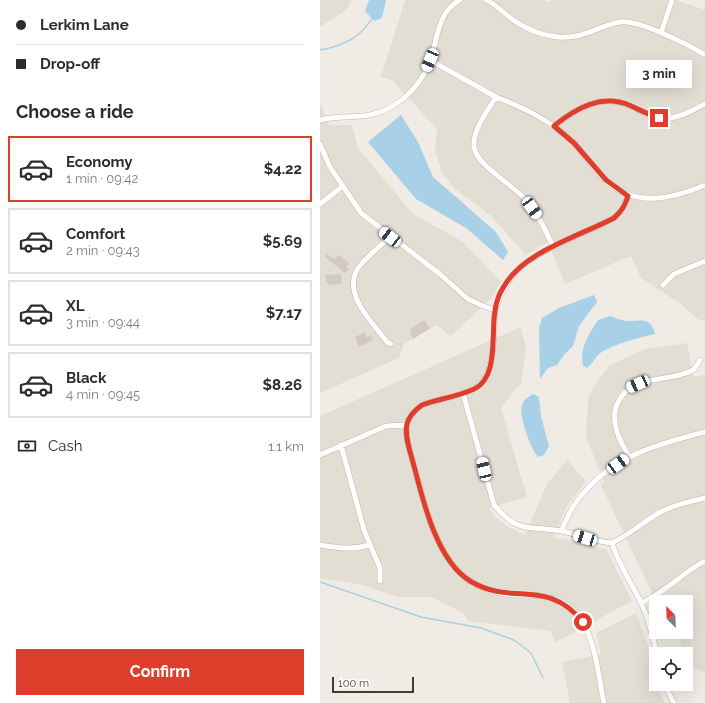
<!DOCTYPE html>
<html lang="en">
<head>
<meta charset="utf-8">
<style>
	body { margin:0; font-family:Raleway,sans-serif; background:#f7f7f7; color:#2b2b33; height:100vh; display:flex; flex-direction:column; font-size:15px; white-space:nowrap }
	* { box-sizing:border-box; margin:0 }
	p { font-size:13px; color:#7c7c81 }
	.icon { flex:none; width:22px; height:22px; fill:none; stroke:currentColor; stroke-width:2; stroke-linecap:round; stroke-linejoin:round }
	.map { position:relative; flex:1; overflow:hidden }
	.sheet { display:flex; flex-direction:column; background:#fff; width:320px }
	.sheet>* { flex:none }
	.banner { display:grid; align-content:center; height:88px; padding:0 16px; background:#fff }
	.needle { width:26px; rotate:336deg }
	.buttons { position:absolute; left:329px; top:595px; display:grid; gap:8px }
	.buttons a { display:grid; place-items:center; width:44px; height:44px; border-radius:0px; background:#fff; box-shadow:0 4px 16px #0002; font-size:20px }
	.scale { position:absolute; left:12px; bottom:10px; width:82px; box-sizing:border-box; padding-left:4px; border:2px solid #423c35; border-top:0; font-size:11px; line-height:14px; white-space:nowrap; color:#423c35; -webkit-text-stroke:3px #fff; paint-order:stroke }
	.end { position:absolute; width:18px; height:18px; margin:-9px; border:5px solid #df3e2d; background:#fff; box-shadow:0 0 0 2px #fff }
	.from { border-radius:50% }
	.bubble { position:absolute; height:28px; border-radius:0px; background:#fff; box-shadow:0 4px 16px #0002; font-size:13px; font-weight:700; line-height:28px; text-align:center }
	.car { position:absolute; width:12px; height:24px; margin:-12px -6px; border-radius:5px; box-shadow:0 0 3px 1px #0007; background:linear-gradient(#fff 24%,#345 0 40%,#fff 0 76%,#345 0 86%,#fff 0) }
	.banner b { display:flex; align-items:center; gap:14px; height:38px; font-size:15px }
	.banner b+b { border-top:1px solid #e1e1e2 }
	.banner i { width:10px; height:10px; background:#2b2b33 }
	ul { padding:0; list-style:none }
	li { display:flex; align-items:center; gap:12px; height:66px; margin:0 8px 6px; padding:0 8px; border:2px solid #e1e1e2; border-radius:0px }
	li div { flex:1 }
	li b { display:block; font-size:15px }
	li em { font-style:normal; font-weight:700 }
	li.selected { border-color:#df3e2d }
	li>.icon { width:36px; height:36px; stroke-width:1.5 }
	h2 { padding:0 16px; font-size:18px; line-height:48px }
	.pay { display:flex; align-items:center; gap:10px; height:44px; padding:0 16px; font-size:15px }
	.pay p { margin-inline-start:auto }
	.action { display:flex; gap:8px; margin-top:auto; padding:8px 16px }
	.action a { flex:1; height:46px; border-radius:0px; background:#df3e2d; color:#fff; font-size:16px; font-weight:700; line-height:46px; text-align:center }
	main { display:flex; flex:1; min-height:0 }
	.map>svg:first-child { display:block }
</style>
</head>
<body>
<main>
<section class="sheet">
<div class="banner">
<b><i class="from"></i>Lerkim Lane</b>
<b><i></i>Drop-off</b>
</div>
<h2>Choose a ride</h2>
<ul>
<li class="selected"><svg class="icon" aria-label="car" viewBox="0 0 24 24"><path d="M5 17H2v-5l4-1 3-4h7l3 4 3 1v5h-3M9 17h6M6 11h13"/><circle cx="7" cy="17" r="2"/><circle cx="17" cy="17" r="2"/></svg><div><b>Economy</b><p>1 min · 09:42</p></div><em>$4.22</em></li>
<li><svg class="icon" aria-label="car" viewBox="0 0 24 24"><path d="M5 17H2v-5l4-1 3-4h7l3 4 3 1v5h-3M9 17h6M6 11h13"/><circle cx="7" cy="17" r="2"/><circle cx="17" cy="17" r="2"/></svg><div><b>Comfort</b><p>2 min · 09:43</p></div><em>$5.69</em></li>
<li><svg class="icon" aria-label="car" viewBox="0 0 24 24"><path d="M5 17H2v-5l4-1 3-4h7l3 4 3 1v5h-3M9 17h6M6 11h13"/><circle cx="7" cy="17" r="2"/><circle cx="17" cy="17" r="2"/></svg><div><b>XL</b><p>3 min · 09:44</p></div><em>$7.17</em></li>
<li><svg class="icon" aria-label="car" viewBox="0 0 24 24"><path d="M5 17H2v-5l4-1 3-4h7l3 4 3 1v5h-3M9 17h6M6 11h13"/><circle cx="7" cy="17" r="2"/><circle cx="17" cy="17" r="2"/></svg><div><b>Black</b><p>4 min · 09:45</p></div><em>$8.26</em></li>
</ul>
<div class="pay"><svg class="icon" aria-label="cash" viewBox="0 0 24 24"><path d="M3 7h18v10H3z"/><circle cx="12" cy="12" r="2"/></svg>Cash<p>1.1 km</p></div>
<div class="action"><a>Confirm</a></div>
</section>
<div class="map">
<svg width="385" height="703" viewBox="0 0 385 703">
	<rect width="100%" height="100%" fill="#f0ece5"/>
	<path fill="#e3ded4" d="M0,0h32l-5,9 -27,18z
		M85,0h140l2,2 9,-2h120l29,10v311l-8,-2 -15,-14 -41,-27 -10,-22 -66,28 -17,-42 -22,13 -36,-40 -35,-26 -13,-17 -7,-21 2,-22 -45,-49 -11,-3z
		M0,101l8,24h24l6,23 54,65 51,29 38,40 -11,18 -40,36 -13,-11 -33,19 -5,14 -79,35z
		M201,327l5,21 -5,35 -20,25 26,89 -38,11 6,9 15,11 15,7 22,-51 20,-24 19,21 -19,25 -14,32 11,1 28,8 14,2 26,52 -76,41 -6,-11 -82,-10 -5,-8 -32,-16h-34l-35,-12 -42,-7v-162z
		M367,343l6,34 12,-2v299l-18,-12 -1,-8h-2l-7,-22h9v-30h-27l-8,-11 -50,-106 3,-3 -18,-45 2,-37 4,-11 18,-24 35,-16z
		M316,613l12,33 8,38 9,19h-95l-8,-41 39,-8 -5,-21z"/>
	<path fill="#a8d0e6" d="M49,0h17l-4,18 -8,3 -9,-10z
		M81,115l17,27 15,35 63,55 12,20 -5,8 -37,-32 -50,-29 -48,-57z
		M274,295l3,7 -18,24 -6,20 -9,9 -7,10 -9,3 -8,11 -1,-51 3,-10 17,-10z
		M290,316c5,2 11,4 16,5 12,1 25,-6 29,13 -14,3 -49,12 -58,22 -3,4 -5,8 -10,12l-4,-2c-4,-18 6,-32 15,-46z
		M213,394l6,3 2,19 8,30 -5,9 -6,2c-7,-7 -20,-43 -16,-52 2,-6 6,-8 11,-11z"/>
	<g fill="none" stroke-linecap="round" stroke-linejoin="round">
		<path stroke="#a8d0e6" stroke-width="1.5" d="M0,50c22,-4 41,-12 52,-32
			M0,582l101,35 60,11 33,12 17,13 12,25"/>
	</g>
	<path fill="#d3cabf" d="M7,254l7,5 5,-4 10,8 -3,4 3,2 -4,4 -20,-16z
		M21,274l1,10 -13,1 -2,-4h-1l-1,-6z
		M104,320l6,8 -17,11 -3,-6 2,-1 -2,-3z
		M45,332l2,5 4,-2 2,5 -14,7 -4,-10z"/>
	<g fill="none" stroke-linecap="round" stroke-linejoin="round">
		<g stroke="#bdb6ac" stroke-width="6">
			<path id="minor" d="M166,0c8,3 15,11 22,16 15,12 31,19 50,21 27,2 39,-11 62,-15 18,-3 69,23 85,33
				M341,33l11,-33
				M110,60l66,37c-8,13 -24,34 -22,50 3,19 38,37 51,52 12,14 21,31 28,48 -33,16 -46,28 -58,63
				M176,97c28,11 56,24 78,46 11,12 20,26 31,37 29,28 67,19 100,5
				M0,120c26,-7 44,2 71,-13 18,-10 32,-27 39,-46 8,-22 7,-49 30,-61
				M235,126c21,-18 46,-33 75,-20 10,4 18,10 28,12 16,3 34,-7 47,-14
				M0,144l10,23 31,46 80,62 27,24 15,7 12,4c-2,22 2,66 -20,78 -15,9 -37,11 -53,17 -7,5 -13,11 -15,19 -3,12 4,30 7,42 9,35 23,94 56,115 10,6 23,11 34,13 26,3 47,-4 69,16 22,19 25,65 31,93
				M0,204l23,-18
				M70,237c-9,9 -27,22 -33,33 -14,25 16,53 30,72l4,2
				M233,247l61,-29 7,-7 7,-15
				M343,285l11,-11 31,-13
				M143,393l31,112c26,30 33,20 67,26 18,3 33,11 51,12 7,23 21,42 31,64 7,15 10,31 14,47
				M21,445l23,85 16,38v13
				M0,455l66,-29 21,-1
				M309,456c-9,-14 -19,-35 -12,-52 15,-32 50,-20 76,-34 3,-2 5,-7 7,-10
				M241,531c5,-10 9,-21 16,-30 33,-44 77,-56 128,-69
				M292,543c17,-8 30,-20 45,-29 15,-9 32,-12 48,-16
				M0,545c18,3 32,5 50,0
				M321,603c23,-10 41,-30 64,-42
				M344,684l10,19"/>
		</g>
		<use href="#minor" stroke="#fff" stroke-width="5"/>
	</g>
	<g fill="none" stroke-linecap="round" stroke-linejoin="round">
		<path stroke="#df3e2d" stroke-width="5" d="M263,622c-37,-45 -70,-15 -113,-41 -33,-20 -47,-80 -56,-115 -3,-12 -10,-30 -7,-42 2,-8 8,-14 15,-19 16,-6 35,-8 52,-16 25,-12 17,-56 21,-78 1,-7 4,-17 8,-23 19,-36 77,-52 111,-70 8,-7 11,-13 14,-22l-22,-16 -32,-37 -20,-17c22,-18 48,-33 77,-20 9,4 18,9 28,12"/>
	</g>
</svg>
<div class="buttons">
<a><svg class="needle" viewBox="-14 -14 28 28"><path d="M0-13l5 13h-10z" fill="#e53935"/><path d="M0 13l5-13h-10z" fill="#7c7c81"/></svg></a>
<a><svg class="icon" aria-label="locate" viewBox="0 0 24 24"><circle cx="12" cy="12" r="6"/><path d="M12 2v4M12 18v4M2 12h4M18 12h4"/></svg></a>
</div>
<div class="scale">100 m</div>
<i class="end from" style="left:263px;top:622px"></i>
<i class="end" style="left:339px;top:118px"></i>
<div class="bubble" style="left:306px;top:60px;width:66px">3 min</div>
<i class="car" style="left:110px;top:60px;rotate:203deg"></i>
<i class="car" style="left:212px;top:208px;rotate:144deg"></i>
<i class="car" style="left:70px;top:237px;rotate:308deg"></i>
<i class="car" style="left:318px;top:384px;rotate:246deg"></i>
<i class="car" style="left:298px;top:464px;rotate:54deg"></i>
<i class="car" style="left:164px;top:469px;rotate:347deg"></i>
<i class="car" style="left:265px;top:538px;rotate:287deg"></i>
</div>
</main>
</body>
</html>
